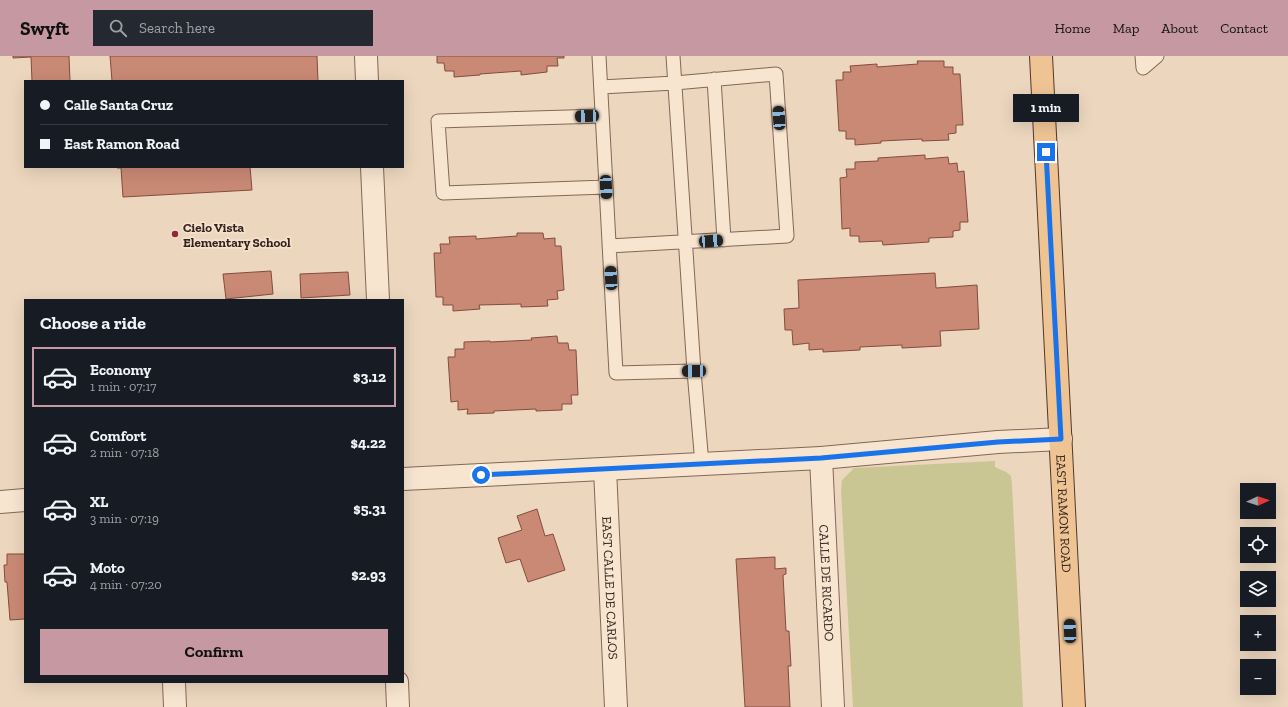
<!DOCTYPE html>
<html lang="en">
<head>
<meta charset="utf-8">
<style>
	body { margin:0; font-family:"Zilla Slab",serif; background:#242831; color:#f1f3f6; height:100vh; display:flex; flex-direction:column; font-size:15px; white-space:nowrap }
	* { box-sizing:border-box; margin:0 }
	p { font-size:13px; color:#9ea1a6 }
	.icon { flex:none; width:22px; height:22px; fill:none; stroke:currentColor; stroke-width:2; stroke-linecap:round; stroke-linejoin:round }
	.map { position:relative; flex:1; overflow:hidden }
	.side { position:absolute; left:24px; top:243px; width:380px; height:384px; display:flex; flex-direction:column; background:#171b24; border-radius:0px; box-shadow:0 4px 16px #0002 }
	.side>* { flex:none }
	.top-card { position:absolute; left:24px; top:24px; width:380px; height:88px; border-radius:0px; box-shadow:0 4px 16px #0002; display:grid; align-content:center; height:88px; padding:0 16px; background:#171b24 }
	.needle { width:26px; rotate:87deg }
	.controls { position:absolute; left:1240px; top:427px; display:grid; gap:8px }
	.controls a { display:grid; place-items:center; width:36px; height:36px; border-radius:0px; background:#171b24; box-shadow:0 4px 16px #0002; font-size:20px }
	.end { position:absolute; width:18px; height:18px; margin:-9px; border:5px solid #1a73e8; background:#fff; box-shadow:0 0 0 2px #fff }
	.from { border-radius:50% }
	.bubble { position:absolute; height:28px; border-radius:0px; background:#171b24; box-shadow:0 4px 16px #0002; font-size:13px; font-weight:700; line-height:28px; text-align:center }
	.car { position:absolute; width:12px; height:24px; margin:-12px -6px; border-radius:5px; box-shadow:0 0 3px 1px #0007; background:linear-gradient(#222 24%,#8ab4d8 0 40%,#222 0 76%,#8ab4d8 0 86%,#222 0) }
	.top-card b { display:flex; align-items:center; gap:14px; height:38px; font-size:15px }
	.top-card b+b { border-top:1px solid #363941 }
	.top-card i { width:10px; height:10px; background:#f1f3f6 }
	ul { padding:0; list-style:none }
	li { display:flex; align-items:center; gap:12px; height:60px; margin:0 8px 6px; padding:0 8px; border:2px solid transparent; border-radius:0px }
	li div { flex:1 }
	li b { display:block; font-size:15px }
	li em { font-style:normal; font-weight:700 }
	li.active { border-color:#c698a2 }
	li>.icon { width:36px; height:36px; stroke-width:1.5 }
	h2 { padding:0 16px; font-size:18px; line-height:48px }
	.button { display:flex; gap:8px; margin-top:auto; padding:8px 16px }
	.button a { flex:1; height:46px; border-radius:0px; background:#c698a2; color:#111; font-size:16px; font-weight:700; line-height:46px; text-align:center }
	header { display:flex; align-items:center; gap:24px; box-sizing:border-box; height:56px; padding:0 20px; background:#c698a2; color:#111 }
	header strong { font-size:19px }
	nav { display:flex; gap:22px; margin-inline-start:auto; font-size:14px }
	.search { width:280px; height:36px; background:#242831; display:flex; align-items:center; gap:10px; box-sizing:border-box; padding:0 14px; border-radius:0px; color:#9ea1a6; font-size:15px }
	.map>svg:first-child { display:block }
</style>
</head>
<body>
<header>
<strong>Swyft</strong>
<div class="search"><svg class="icon" aria-label="search" viewBox="0 0 24 24"><circle cx="10" cy="10" r="6"/><path d="M15 15l6 6"/></svg>Search here</div>
<nav><a>Home</a><a>Map</a><a>About</a><a>Contact</a></nav>
</header>
<div class="map">
<svg width="1288" height="651" viewBox="0 0 1288 651">
	<rect width="100%" height="100%" fill="#ecd6be"/>
	<path fill="#c9c693" d="M995,405v6l11,5 5,4 1,9 11,222h-170l-12,-216 1,-11 12,-12z"/>
	<path fill="#c98975" stroke="#824d3e" d="M13,0h56l1,25h-38l-1,-24 -18,1z
		M110,0h207l1,25h-206z
		M437,0h127v2h-7l1,8h-11v6l-26,3v-4l-41,3v1l-26,2v-6h-9l-1,-8h-7z
		M917,5h27v6h9v7h7l3,51h-7v8l-8,1 1,6 -27,1v-2l-41,2v2l-26,2v-6h-9v-8h-7l-3,-51h7v-8h8l-1,-6 27,-2v3l41,-3z
		M925,99v4l23,-2 1,7 8,-1 1,9 6,-1 4,51h-8v8l-7,1v6l-24,1v4l-46,3 -1,-4 -23,1v-6h-9v-8l-8,1 -2,-51 7,-1 -1,-8h9v-7l23,-1v-3z
		M117,111h133l2,23 -129,7 -2,-29h-4z
		M517,177h26l1,6 11,-1v8h6l3,44 -7,1 1,8 -11,1 1,6 -27,1v-3l-42,1 1,4 -27,2v-6h-10v-8h-7l-2,-44h7l-1,-9h10l-1,-7 27,-1v3l41,-3z
		M271,215l2,23 -47,5 -3,-25z
		M348,216l2,23 -49,3 -1,-24z
		M935,217l1,15 41,-3 2,44 -39,2 1,15 -39,2v-3l-42,2v3l-37,2v-3l-14,1v-7l-16,2 -1,-15h-7l-1,-21 15,-1 -1,-28z
		M557,280l1,7h10l1,7h7l2,45h-7l1,9h-10v6l-26,1v-2l-42,2v2l-27,1 1,-5 -10,1v-9l-7,1 -3,-45h7v-8h9v-7l26,-1v1l42,-2 -1,-2z
		M537,453l8,27 8,-2 12,36 -37,12 -8,-23 -14,4 -8,-25 24,-8 -5,-14z
		M7,498h18v65l-15,1 -3,-38h-2l-1,-17h3z
		M775,501v12l11,-1v6l-3,1 3,56h3l2,35h-3l2,41h-45l-9,-148z"/>
	<g fill="none" stroke-linecap="round" stroke-linejoin="round">
		<g stroke="#836757" stroke-width="15">
			<path id="service" d="M599,0l17,317 78,-2 -21,-315
				M1142,0l1,12 14,-12
				M714,23l10,161
				M601,31l74,-4 101,-9 11,162 -178,10
				M602,60l-164,5 5,72 163,-6
				M694,315l8,93"/>
		</g>
		<g stroke="#836757" stroke-width="24">
			<g id="minor">
				<path d="M366,0l1,25"/>
				<path d="M372,111l6,133"/>
				<path id="s1" d="M821,402l12,249"/>
				<path id="s2" d="M605,413l11,238"/>
				<path d="M403,423l418,-21 177,-16 63,-3"/>
				<path d="M0,446l25,-2"/>
				<path d="M174,626l1,25"/>
				<path d="M397,626l1,25"/>
			</g>
		</g>
		<g stroke="#51372c" stroke-width="24">
			<g id="primary">
				<path id="s3" d="M1041,0l33,651"/>
			</g>
		</g>
		<use href="#service" stroke="#f7e5d0" stroke-width="13"/>
		<use href="#minor" stroke="#f7e5d0" stroke-width="22"/>
		<use href="#primary" stroke="#efc495" stroke-width="22"/>
	</g>
	<g fill="none" stroke-linecap="round" stroke-linejoin="round">
		<path stroke="#1a73e8" stroke-width="5" d="M481,419l340,-17 177,-16 63,-3 -15,-287"/>
	</g>
	<circle fill="#91293b" stroke="#f4e2cd" stroke-width="1.5" cx="175" cy="178" r="4"/>
	<g text-anchor="middle" stroke-width="3.5" stroke-linejoin="round" paint-order="stroke">
		<g font-size="13" font-weight="bold" fill="#33231c" stroke="#f4e2cd" text-anchor="start">
			<text x="183" y="176">Cielo Vista<tspan x="183" dy="15">Elementary School</tspan></text>
		</g>
		<g font-size="13" fill="#33231c" stroke="#f4e2cd">
			<text dy="5" stroke="none"><textPath href="#s3" startOffset="458">EAST RAMON ROAD</textPath></text>
			<text dy="5" stroke="none"><textPath href="#s1" startOffset="125">CALLE DE RICARDO</textPath></text>
			<text dy="5" stroke="none"><textPath href="#s2" startOffset="119">EAST CALLE DE CARLOS</textPath></text>
		</g>
	</g>
</svg>
<div class="controls">
<a><svg class="needle" viewBox="-14 -14 28 28"><path d="M0-13l5 13h-10z" fill="#e53935"/><path d="M0 13l5-13h-10z" fill="#9ea1a6"/></svg></a>
<a><svg class="icon" aria-label="locate" viewBox="0 0 24 24"><circle cx="12" cy="12" r="6"/><path d="M12 2v4M12 18v4M2 12h4M18 12h4"/></svg></a>
<a><svg class="icon" aria-label="layers" viewBox="0 0 24 24"><path d="M12 4l9 5-9 5-9-5zM3 14l9 5 9-5"/></svg></a>
<a>+</a>
<a>−</a>
</div>
<i class="end from" style="left:481px;top:419px"></i>
<i class="end" style="left:1046px;top:96px"></i>
<div class="bubble" style="left:1013px;top:38px;width:66px">1 min</div>
<i class="car" style="left:587px;top:60px;rotate:268deg"></i>
<i class="car" style="left:779px;top:62px;rotate:356deg"></i>
<i class="car" style="left:606px;top:131px;rotate:177deg"></i>
<i class="car" style="left:711px;top:185px;rotate:86deg"></i>
<i class="car" style="left:611px;top:222px;rotate:357deg"></i>
<i class="car" style="left:694px;top:315px;rotate:269deg"></i>
<i class="car" style="left:1070px;top:575px;rotate:358deg"></i>
<div class="top-card">
<b><i class="from"></i>Calle Santa Cruz</b>
<b><i></i>East Ramon Road</b>
</div>
<section class="side">
<h2>Choose a ride</h2>
<ul>
<li class="active"><svg class="icon" aria-label="car" viewBox="0 0 24 24"><path d="M5 17H2v-5l4-1 3-4h7l3 4 3 1v5h-3M9 17h6M6 11h13"/><circle cx="7" cy="17" r="2"/><circle cx="17" cy="17" r="2"/></svg><div><b>Economy</b><p>1 min · 07:17</p></div><em>$3.12</em></li>
<li><svg class="icon" aria-label="car" viewBox="0 0 24 24"><path d="M5 17H2v-5l4-1 3-4h7l3 4 3 1v5h-3M9 17h6M6 11h13"/><circle cx="7" cy="17" r="2"/><circle cx="17" cy="17" r="2"/></svg><div><b>Comfort</b><p>2 min · 07:18</p></div><em>$4.22</em></li>
<li><svg class="icon" aria-label="car" viewBox="0 0 24 24"><path d="M5 17H2v-5l4-1 3-4h7l3 4 3 1v5h-3M9 17h6M6 11h13"/><circle cx="7" cy="17" r="2"/><circle cx="17" cy="17" r="2"/></svg><div><b>XL</b><p>3 min · 07:19</p></div><em>$5.31</em></li>
<li><svg class="icon" aria-label="car" viewBox="0 0 24 24"><path d="M5 17H2v-5l4-1 3-4h7l3 4 3 1v5h-3M9 17h6M6 11h13"/><circle cx="7" cy="17" r="2"/><circle cx="17" cy="17" r="2"/></svg><div><b>Moto</b><p>4 min · 07:20</p></div><em>$2.93</em></li>
</ul>
<div class="button"><a>Confirm</a></div>
</section>
</div>
</body>
</html>
